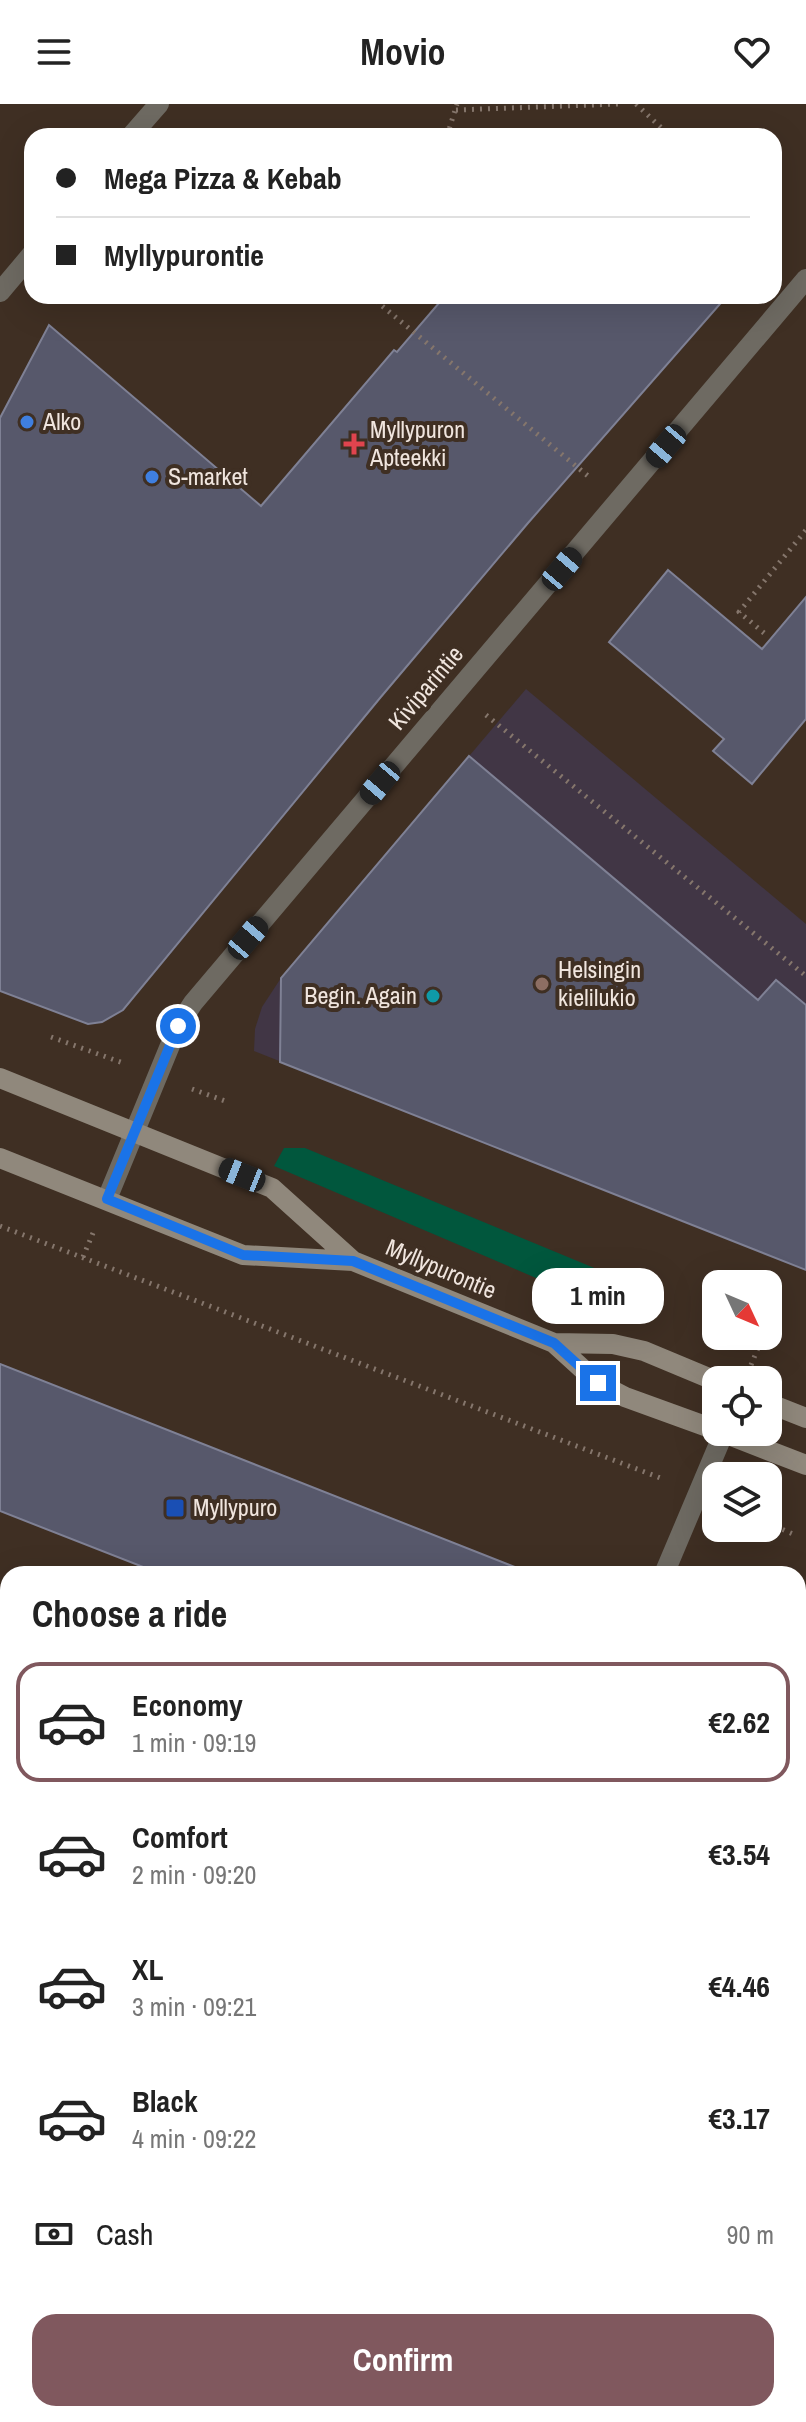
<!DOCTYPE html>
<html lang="en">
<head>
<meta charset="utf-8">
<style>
	body { margin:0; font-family:"Archivo Narrow",sans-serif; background:#f2f2f2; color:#222; height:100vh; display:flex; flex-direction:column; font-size:30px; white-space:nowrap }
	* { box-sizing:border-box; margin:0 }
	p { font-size:26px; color:#767676 }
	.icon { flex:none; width:44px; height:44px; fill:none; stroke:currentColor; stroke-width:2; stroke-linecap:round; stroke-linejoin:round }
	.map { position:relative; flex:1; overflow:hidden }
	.sheet { position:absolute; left:0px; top:1462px; width:806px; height:856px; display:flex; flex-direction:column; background:#fff; border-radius:24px 24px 0 0; box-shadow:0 8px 32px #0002 }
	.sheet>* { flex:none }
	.hud { position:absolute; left:24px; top:24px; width:758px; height:176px; border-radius:24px; box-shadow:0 8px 32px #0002; display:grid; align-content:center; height:176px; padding:0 32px; background:#fff }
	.needle { width:52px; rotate:134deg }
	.buttons { position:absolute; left:702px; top:1166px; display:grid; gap:16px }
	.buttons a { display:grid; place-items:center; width:80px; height:80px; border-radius:16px; background:#fff; box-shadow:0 8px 32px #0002; font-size:40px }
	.end { position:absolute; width:36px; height:36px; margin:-18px; border:10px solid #1a73e8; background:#fff; box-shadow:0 0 0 4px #fff }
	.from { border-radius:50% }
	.bubble { position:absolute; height:56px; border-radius:24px; background:#fff; box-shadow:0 8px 32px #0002; font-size:26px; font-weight:700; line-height:56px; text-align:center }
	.car { position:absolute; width:24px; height:48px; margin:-24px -12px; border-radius:10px; box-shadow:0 0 6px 2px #0007; background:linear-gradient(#222 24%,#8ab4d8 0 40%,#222 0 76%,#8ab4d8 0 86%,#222 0) }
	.hud b { display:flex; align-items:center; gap:28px; height:76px; font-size:30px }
	.hud b+b { border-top:2px solid #e0e0e0 }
	.hud i { width:20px; height:20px; background:#222 }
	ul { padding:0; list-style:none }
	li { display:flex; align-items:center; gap:24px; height:120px; margin:0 16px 12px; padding:0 16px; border:4px solid transparent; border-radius:24px }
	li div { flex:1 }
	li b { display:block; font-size:30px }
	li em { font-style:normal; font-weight:700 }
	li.on { border-color:#80585e }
	li>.icon { width:72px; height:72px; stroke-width:1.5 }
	h2 { padding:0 32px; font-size:36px; line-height:96px }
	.pay { display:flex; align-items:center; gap:20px; height:88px; padding:0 32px; font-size:30px }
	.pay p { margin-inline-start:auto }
	.primary-button { display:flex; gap:16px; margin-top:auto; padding:16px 32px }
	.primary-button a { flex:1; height:92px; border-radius:24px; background:#80585e; color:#fff; font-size:32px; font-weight:700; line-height:92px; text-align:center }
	header { display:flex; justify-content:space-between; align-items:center; height:104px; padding:0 32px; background:#fff; font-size:36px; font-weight:700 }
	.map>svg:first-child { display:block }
</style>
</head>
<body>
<header><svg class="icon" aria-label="menu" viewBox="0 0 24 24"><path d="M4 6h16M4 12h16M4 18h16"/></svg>Movio<svg class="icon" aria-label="heart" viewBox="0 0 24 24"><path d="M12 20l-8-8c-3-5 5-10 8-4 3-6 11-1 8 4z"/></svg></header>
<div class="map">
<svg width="806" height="2318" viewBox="0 0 806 2318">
	<rect width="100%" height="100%" fill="#3f2f23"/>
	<path fill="#4c3828" d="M798,1577l8,3v144l-8,-3z
		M798,1760l8,3v471l-8,-3z
		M367,2310h229l-4,8h-229z"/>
	<path fill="#413645" d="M526,585l280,235v346l-552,-219 1,-22 7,-22 19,-29z"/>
	<path fill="#01573d" d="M284,1044h21l340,141 -13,30 -358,-153z
		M798,2231l8,3v84h-214l4,-8h202z
		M24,2310h330l5,8h-359v-5l14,3z"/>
	<path fill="#57586b" stroke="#7f8195" stroke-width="2" d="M445,192h282l-199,227 -148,175 -257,312 -21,12 -14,2 -88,-33v-573l49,-93 212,181 133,-156 3,2z
		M668,466l94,79 44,-52v122l-54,65 -39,-33 11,-12 -115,-97z
		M469,652l289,244 18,-20 30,25v265l-526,-208 1,-84z
		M0,1260l525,207v3h-364l-161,-63z"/>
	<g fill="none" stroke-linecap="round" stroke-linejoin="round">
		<path stroke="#85766c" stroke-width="5" stroke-dasharray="2 6" stroke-linecap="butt" d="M636,0l34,32
			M456,6l162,-6
			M447,32l10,-32
			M370,192l218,180
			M764,529l-25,-21 67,-82
			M486,611l320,261
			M51,933l72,26
			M192,985l33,12
			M0,1122l663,253
			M83,1153l10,-24
			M768,1220l2,-5
			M751,1261l12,-29
			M768,1419l25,11
			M0,1484l8,3
			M798,1876l8,3
			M798,1927l8,-22"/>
		<path stroke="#6e6a62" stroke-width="20" d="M131,32l28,-32
			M0,188l32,-38
			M107,1095l71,-173 15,-23 613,-724
			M664,1470l60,-142
			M0,2242l8,-1"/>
		<path stroke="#90887c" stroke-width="20" d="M0,974l272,110 81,73 201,82 44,40 27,14 91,33
			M0,1054l243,97 110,6
			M554,1239l59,1 31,7 72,30
			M768,1299l38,15
			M721,1328l85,33"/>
		<path stroke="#aa9d95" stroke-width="6" stroke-dasharray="14 14" stroke-linecap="butt" d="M798,1610l8,4
			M798,1685l8,3"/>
	</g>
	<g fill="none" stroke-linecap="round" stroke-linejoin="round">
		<path stroke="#1a73e8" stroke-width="10" d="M178,922l-71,173 136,56 110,6 201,82 44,40"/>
	</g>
	<g fill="#3f7fe0" stroke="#3f2f23" stroke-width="3">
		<circle cx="27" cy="318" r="8"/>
		<circle cx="152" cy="373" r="8"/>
	</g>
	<path fill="#e0444e" stroke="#3f2f23" stroke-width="3" d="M350 328h8v8h8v8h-8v8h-8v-8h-8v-8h8z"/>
	<circle fill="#8d6e63" stroke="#3f2f23" stroke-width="3" cx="542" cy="880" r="8"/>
	<circle fill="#0f9aa8" stroke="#3f2f23" stroke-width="3" cx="433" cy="892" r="8"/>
	<rect fill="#1a4fb4" stroke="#3f2f23" stroke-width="3" x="165" y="1394" width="20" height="20" rx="4"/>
	<g text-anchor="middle" stroke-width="8" stroke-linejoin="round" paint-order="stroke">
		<g font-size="24" fill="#f0e5de" stroke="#3f2f23" text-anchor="start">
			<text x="43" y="326">Alko</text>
			<text x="370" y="334">Myllypuron<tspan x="370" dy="28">Apteekki</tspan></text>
			<text x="168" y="381">S-market</text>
			<text x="558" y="874">Helsingin<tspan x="558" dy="28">kielilukio</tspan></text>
			<text x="417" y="900" text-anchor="end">Begin. Again</text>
			<text x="193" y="1412">Myllypuro</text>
		</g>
		<g font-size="24" fill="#f0e5de" stroke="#3f2f23">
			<text transform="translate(426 584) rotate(-50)" y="8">Kiviparintie</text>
			<text transform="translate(441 1165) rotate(23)" y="8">Myllypurontie</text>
		</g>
	</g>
</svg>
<div class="buttons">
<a><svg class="needle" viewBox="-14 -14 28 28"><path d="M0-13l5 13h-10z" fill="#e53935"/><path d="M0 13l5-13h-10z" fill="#767676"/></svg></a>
<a><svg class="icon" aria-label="locate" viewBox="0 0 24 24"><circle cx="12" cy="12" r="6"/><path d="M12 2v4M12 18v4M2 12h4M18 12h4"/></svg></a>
<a><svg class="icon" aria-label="layers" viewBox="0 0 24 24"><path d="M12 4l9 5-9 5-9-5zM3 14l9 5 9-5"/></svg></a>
</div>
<i class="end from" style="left:178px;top:922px"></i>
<i class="end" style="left:598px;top:1279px"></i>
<div class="bubble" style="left:532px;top:1164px;width:132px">1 min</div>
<i class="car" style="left:666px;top:342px;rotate:220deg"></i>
<i class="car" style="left:562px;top:465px;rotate:40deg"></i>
<i class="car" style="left:380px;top:679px;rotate:220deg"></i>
<i class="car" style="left:248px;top:834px;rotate:40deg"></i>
<i class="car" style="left:242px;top:1071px;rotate:292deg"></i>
<div class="hud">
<b><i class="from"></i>Mega Pizza &amp; Kebab</b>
<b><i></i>Myllypurontie</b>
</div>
<section class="sheet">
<h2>Choose a ride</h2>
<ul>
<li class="on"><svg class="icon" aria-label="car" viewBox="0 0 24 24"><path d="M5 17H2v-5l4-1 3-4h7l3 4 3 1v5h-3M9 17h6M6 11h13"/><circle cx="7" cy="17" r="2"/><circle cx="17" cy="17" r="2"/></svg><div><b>Economy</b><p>1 min · 09:19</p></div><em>€2.62</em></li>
<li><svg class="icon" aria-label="car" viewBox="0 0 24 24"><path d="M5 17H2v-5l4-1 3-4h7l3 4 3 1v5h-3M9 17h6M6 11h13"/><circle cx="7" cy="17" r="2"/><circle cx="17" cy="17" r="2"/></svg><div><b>Comfort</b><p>2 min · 09:20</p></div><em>€3.54</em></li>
<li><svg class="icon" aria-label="car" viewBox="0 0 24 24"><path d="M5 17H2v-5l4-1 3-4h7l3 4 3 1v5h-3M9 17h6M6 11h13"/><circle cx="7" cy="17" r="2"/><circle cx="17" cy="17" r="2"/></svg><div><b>XL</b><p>3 min · 09:21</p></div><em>€4.46</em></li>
<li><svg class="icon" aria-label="car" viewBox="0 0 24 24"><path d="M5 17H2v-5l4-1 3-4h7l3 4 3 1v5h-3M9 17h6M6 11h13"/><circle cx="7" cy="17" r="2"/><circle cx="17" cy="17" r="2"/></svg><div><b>Black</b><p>4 min · 09:22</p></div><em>€3.17</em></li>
</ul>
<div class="pay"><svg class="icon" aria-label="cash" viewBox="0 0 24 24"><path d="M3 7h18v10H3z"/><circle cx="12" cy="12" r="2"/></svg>Cash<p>90 m</p></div>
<div class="primary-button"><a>Confirm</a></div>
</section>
</div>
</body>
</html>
